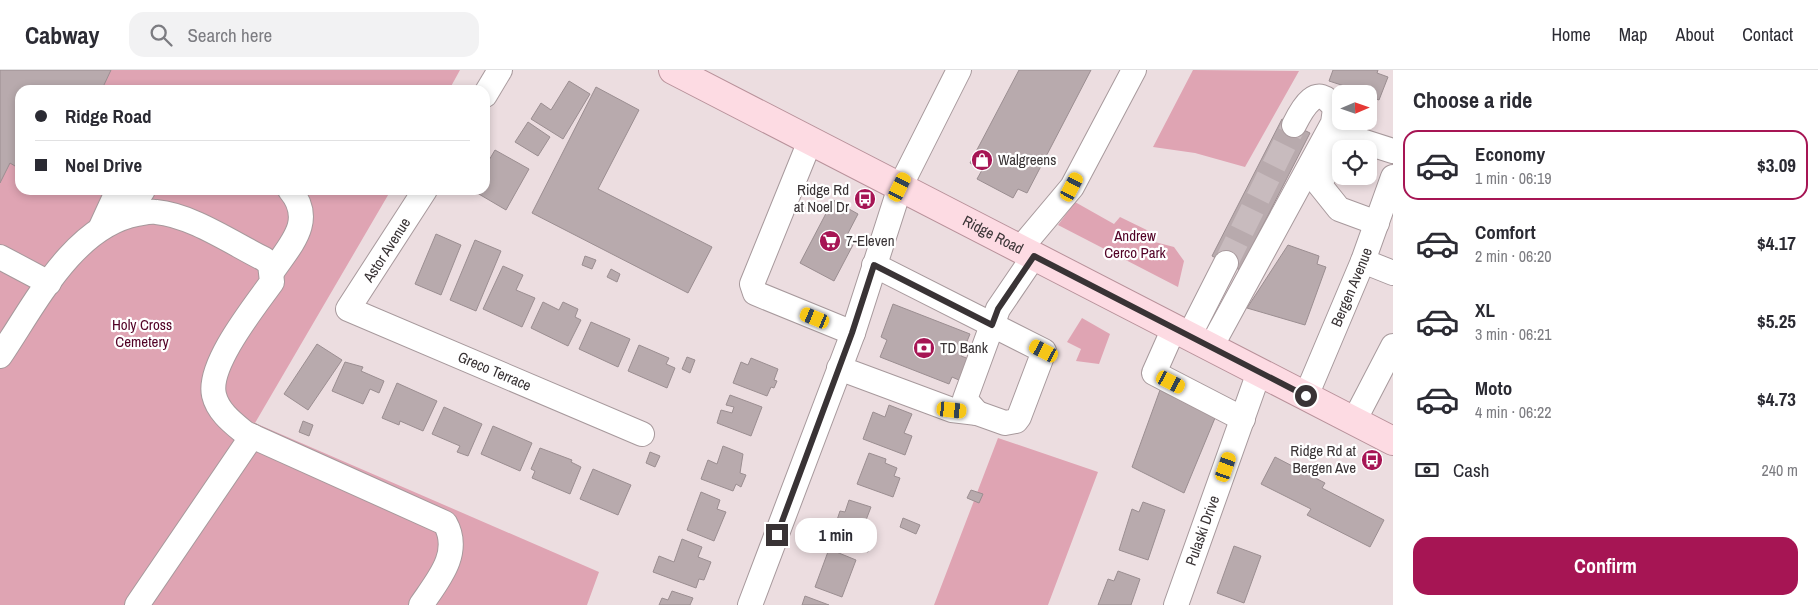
<!DOCTYPE html>
<html lang="en">
<head>
<meta charset="utf-8">
<style>
	body { margin:0; font-family:"Archivo Narrow",sans-serif; background:#f2f2f3; color:#2b2b33; height:100vh; display:flex; flex-direction:column; font-size:19px; white-space:nowrap }
	* { box-sizing:border-box; margin:0 }
	p { font-size:16px; color:#7c7c81 }
	.icon { flex:none; width:28px; height:28px; fill:none; stroke:currentColor; stroke-width:2; stroke-linecap:round; stroke-linejoin:round }
	.map { position:relative; flex:1; overflow:hidden }
	.side { display:flex; flex-direction:column; background:#fff; width:425px }
	.side>* { flex:none }
	.hud { position:absolute; left:15px; top:15px; width:475px; height:110px; border-radius:15px; box-shadow:0 2px 8px #0003; display:grid; align-content:center; height:110px; padding:0 20px; background:#fff }
	.needle { width:32px; rotate:88deg }
	.tools { position:absolute; left:1332px; top:15px; display:grid; gap:10px }
	.tools a { display:grid; place-items:center; width:45px; height:45px; border-radius:10px; background:#fff; box-shadow:0 2px 8px #0003; font-size:25px }
	.end { position:absolute; width:22px; height:22px; margin:-11px; border:6px solid #393335; background:#fff; box-shadow:0 0 0 2px #fff }
	.from { border-radius:50% }
	.bubble { position:absolute; height:35px; border-radius:15px; background:#fff; box-shadow:0 2px 8px #0003; font-size:16px; font-weight:700; line-height:35px; text-align:center }
	.car { position:absolute; width:15px; height:30px; margin:-15px -8px; border-radius:6px; box-shadow:0 0 4px 1px #0007; background:linear-gradient(#f5c518 24%,#345 0 40%,#f5c518 0 76%,#345 0 86%,#f5c518 0) }
	.hud b { display:flex; align-items:center; gap:18px; height:48px; font-size:19px }
	.hud b+b { border-top:1px solid #e1e1e2 }
	.hud i { width:12px; height:12px; background:#2b2b33 }
	ul { padding:0; list-style:none }
	li { display:flex; align-items:center; gap:15px; height:70px; margin:0 10px 8px; padding:0 10px; border:2px solid transparent; border-radius:15px }
	li div { flex:1 }
	li b { display:block; font-size:19px }
	li em { font-style:normal; font-weight:700 }
	li.active { border-color:#a61554 }
	li>.icon { width:45px; height:45px; stroke-width:1.5 }
	h2 { padding:0 20px; font-size:22px; line-height:60px }
	.pay { display:flex; align-items:center; gap:12px; height:55px; padding:0 20px; font-size:19px }
	.pay p { margin-inline-start:auto }
	.action { display:flex; gap:10px; margin-top:auto; padding:10px 20px }
	.action a { flex:1; height:58px; border-radius:15px; background:#a61554; color:#fff; font-size:20px; font-weight:700; line-height:58px; text-align:center }
	header { display:flex; align-items:center; gap:30px; box-sizing:border-box; height:70px; padding:0 25px; background:#fff; border-bottom:1px solid #e1e1e2 }
	header strong { font-size:24px }
	nav { display:flex; gap:28px; margin-inline-start:auto; font-size:18px }
	.search { width:350px; height:45px; background:#f2f2f3; display:flex; align-items:center; gap:12px; box-sizing:border-box; padding:0 18px; border-radius:15px; color:#7c7c81; font-size:19px }
	main { display:flex; flex:1; min-height:0 }
	.map>svg:first-child { display:block }
</style>
</head>
<body>
<header>
<strong>Cabway</strong>
<div class="search"><svg class="icon" aria-label="search" viewBox="0 0 24 24"><circle cx="10" cy="10" r="6"/><path d="M15 15l6 6"/></svg>Search here</div>
<nav><a>Home</a><a>Map</a><a>About</a><a>Contact</a></nav>
</header>
<main>
<div class="map">
<svg width="1393" height="535" viewBox="0 0 1393 535">
	<rect width="100%" height="100%" fill="#ecdde0"/>
	<path fill="#dfa4b3" d="M0,0h460l-11,20h-429v100h371l-136,233 344,149 -12,33h-587z
		M1193,0l106,1 -54,96 -50,-14 -42,-6z
		M1075,132l39,22 6,-7 37,18 -2,7 19,5 10,14 -6,26 -120,-62z
		M1082,248l28,16 -11,30 -23,-3 5,-12 -14,-7z
		M998,368l100,34 -50,133h-114z"/>
	<path fill="#b8aaad" stroke="#9b8e91" d="M0,0h111l-8,17 6,3h-89v79l-10,-6 -10,20z
		M1019,0h72l-64,123 -9,-4 -5,9 -36,-19 5,-9 -12,-7z
		M1333,0h45l-1,3 11,4 -9,23 -10,-4v-2l-40,-13z
		M569,11l21,13 -27,45 -32,-20 10,-16 10,7z
		M596,17l43,23 -41,79 114,58 -24,46 -156,-80z
		M1282,49l28,14 -70,137 -28,-14z
		M528,52l22,15 -12,19 -23,-14z
		M495,80l34,19 -23,41 -34,-20h13v-23z
		M833,130l25,14 -13,25 9,4 -20,38 -34,-18z
		M436,164l25,11 -20,50 -26,-11z
		M475,170l26,11 -25,60 -26,-11z
		M1288,175l31,11 -2,8 9,3 -21,58 -58,-17z
		M585,186l11,4 -4,9 -10,-4z
		M503,196l20,9 -7,15 19,8 -13,29 -39,-18z
		M611,199l9,5 -3,8 -10,-5z
		M543,232l16,8 4,-8 15,7 -3,8 6,3 -13,26 -37,-18z
		M893,234l77,30 -9,22 16,6 -9,22 -16,-7 -3,7 -69,-27 7,-17 -6,-3z
		M591,252l39,17 -12,28 -39,-18z
		M317,274l25,16 -34,50 -24,-16z
		M639,275l30,13 -3,6 9,4 -8,20 -39,-17z
		M687,287l8,3 -5,13 -8,-4z
		M751,288l27,11 -4,11 3,1 -3,7 -3,-1 -4,9 -34,-13 8,-21 7,3z
		M345,292l18,5 -2,4 23,10 -5,12 -9,-4 -7,15 -31,-13z
		M397,313l40,18 -14,30 -23,-10 -1,4 -17,-7z
		M1160,320l55,28 -31,75 -52,-26z
		M730,325l32,12 -11,29 -34,-13 4,-13 11,3 2,-6 -8,-2z
		M889,335l23,9 -8,19 8,3 -7,19 -42,-16 10,-27 12,5z
		M444,337l38,17 -14,32 -11,-4 3,-6 -28,-12z
		M303,351l10,4 -4,11 -10,-4z
		M493,356l39,17 -12,28 -39,-17z
		M723,376l20,8 -3,19 6,2 -5,12 -5,-3 -3,7 -32,-12 7,-19 9,4z
		M540,378l32,12 -1,2 10,5 -11,27 -38,-16 3,-7 -4,-2z
		M650,382l10,4 -5,11 -9,-4z
		M869,383l17,6 -1,4 12,5 -3,8 6,2 -7,19 -36,-13z
		M1275,387l50,26 -3,5 62,32 -14,27 -63,-32 4,-6 -50,-25z
		M593,399l38,16 -13,30 -38,-16z
		M971,420l12,4 -4,9 -12,-5z
		M701,422l19,8 -3,9 9,3 -12,29 -27,-11z
		M849,430l22,7 -8,21 11,4 -6,20 -37,-14 9,-27 5,1z
		M1143,432l22,8 -17,50 -29,-10 13,-41 7,3z
		M903,448l17,7 -4,9 -16,-7z
		M682,469l20,8 -4,10 13,5 -7,18 -5,-1 -3,9 -43,-16 6,-16 15,6z
		M1234,476l27,10 -17,47 -27,-10z
		M829,479l27,11 -14,37 -27,-10z
		M1118,501l22,8 -9,26h-33l10,-26 6,2z
		M672,521l21,7 -3,7h-31l3,-7 6,2z
		M805,526l24,9h-27z"/>
	<g fill="none" stroke-linecap="round" stroke-linejoin="round">
		<path stroke="#c8bbbe" stroke-width="24" stroke-dasharray="24 12" stroke-linecap="butt" d="M1226,193l68,-138"/>
		<g stroke="#a7999c" stroke-width="26">
			<g id="minor">
				<path d="M485,25l15,-25"/>
				<path d="M810,71l-58,143 3,9 98,40"/>
				<path d="M1341,79l-22,35 20,25 38,14"/>
				<path d="M1341,79l8,-12 44,14"/>
				<path id="s1" d="M425,120l-77,119 294,125"/>
				<path d="M127,146l16,-26"/>
				<path d="M101,157l17,-37"/>
				<path d="M1020,179l52,-62 62,-117"/>
				<path d="M0,187l49,26"/>
				<path d="M1363,191l30,12"/>
				<path d="M272,202c18,-27 44,-51 18,-82"/>
				<path d="M1174,258l-20,45 89,46"/>
				<path d="M1189,266l37,-73"/>
				<path d="M1211,277l122,-224 2,-14c-18,-29 -33,0 -41,16"/>
				<path d="M0,286c34,-50 73,-130 137,-142 6,-1 13,-3 19,-2 35,3 76,31 108,47l6,5 2,18c-17,24 -65,83 -58,113 4,17 19,28 31,38l200,90c17,30 -7,57 -24,82"/>
				<path d="M839,298l113,42 25,3 28,10 11,-2 3,-4 25,-66 -170,-86"/>
				<path id="s2" d="M1306,326l57,-135 30,-84"/>
				<path d="M977,343l-12,-14 33,-90 36,-53"/>
				<path d="M1354,351l39,-75"/>
				<path d="M137,535l115,-169"/>
				<path d="M750,535l103,-272 47,-146 59,-117"/>
				<path id="s3" d="M1176,535l83,-233"/>
			</g>
		</g>
		<g stroke="#b8919a" stroke-width="30">
			<g id="major">
				<path id="s4" d="M673,0l720,371"/>
			</g>
		</g>
		<use href="#minor" stroke="#fff" stroke-width="24"/>
		<use href="#major" stroke="#fddbe3" stroke-width="28"/>
	</g>
	<g fill="none" stroke-linecap="round" stroke-linejoin="round">
		<path stroke="#393335" stroke-width="6" d="M777,465l75,-202 22,-68 118,60 6,-16 36,-53 272,140"/>
	</g>
	<defs>
		<g id="shop-disc" transform="scale(1.125)"><circle r="9.5" fill="#a61554" stroke="#fff"/><path d="M-5-2.5h2.3a2.7 3.5 0 0 1 5.4 0H5L5.5 6h-11ZM-1.5-2.5h3a1.5 2.3 0 0 0-3 0Z" fill="#fff"/></g>
		<g id="bus-disc" transform="scale(1.125)"><circle r="9.5" fill="#a61554" stroke="#fff"/><path d="M-5-6H5V4H4V6H2V4H-2V6H-4V4H-5ZM-3.5-4V0h7V-4ZM-3.5 1.2v1.5H-2V1.2ZM2 1.2v1.5H3.5V1.2Z" fill="#fff"/></g>
		<g id="supermarket-disc" transform="scale(1.125)"><circle r="9.5" fill="#a61554" stroke="#fff"/><path d="M-6-5.5h2.5l.6 2H6L4.5 2H-2.5L-4.4-4H-6ZM-1.5 3.2a1.3 1.3 0 1 0 .1 0ZM3 3.2a1.3 1.3 0 1 0 .1 0Z" fill="#fff"/></g>
		<g id="bank-disc" transform="scale(1.125)"><circle r="9.5" fill="#a61554" stroke="#fff"/><path d="M-6-4H6V4H-6ZM0-2.3a2.3 2.3 0 1 0 0 4.6a2.3 2.3 0 1 0 0-4.6Z" fill="#fff"/></g>
	</defs>
	<g fill-rule="evenodd">
		<use href="#shop-disc" x="982" y="90"/>
		<use href="#bus-disc" x="865" y="129"/>
		<use href="#supermarket-disc" x="830" y="171"/>
		<use href="#bank-disc" x="924" y="278"/>
		<use href="#bus-disc" x="1372" y="390"/>
	</g>
	<g text-anchor="middle" stroke-width="4.5" stroke-linejoin="round" paint-order="stroke">
		<g font-size="15" fill="#393335" stroke="#fff" text-anchor="start">
			<text x="998" y="95">Walgreens</text>
			<text x="849" y="125" text-anchor="end">Ridge Rd<tspan x="849" dy="17">at Noel Dr</tspan></text>
			<text x="846" y="176">7-Eleven</text>
			<text x="940" y="283">TD Bank</text>
			<text x="1356" y="386" text-anchor="end">Ridge Rd at<tspan x="1356" dy="17">Bergen Ave</tspan></text>
		</g>
		<g font-size="15" fill="#393335" stroke="#fff">
			<text dy="5" stroke="none"><textPath href="#s4" startOffset="360">Ridge Road</textPath></text>
			<text transform="translate(387 180) rotate(-57)" y="5">Astor Avenue</text>
			<text dy="5" stroke="none"><textPath href="#s2" startOffset="118">Bergen Avenue</textPath></text>
			<text dy="5" stroke="none"><textPath href="#s1" startOffset="301">Greco Terrace</textPath></text>
			<text dy="5" stroke="none"><textPath href="#s3" startOffset="79">Pulaski Drive</textPath></text>
		</g>
		<g font-size="15" fill="#520226" stroke="#fff">
			<text x="1135" y="171">Andrew<tspan x="1135" dy="17">Cerco Park</tspan></text>
			<text x="142" y="260">Holy Cross<tspan x="142" dy="17">Cemetery</tspan></text>
		</g>
	</g>
</svg>
<div class="tools">
<a><svg class="needle" viewBox="-14 -14 28 28"><path d="M0-13l5 13h-10z" fill="#e53935"/><path d="M0 13l5-13h-10z" fill="#7c7c81"/></svg></a>
<a><svg class="icon" aria-label="locate" viewBox="0 0 24 24"><circle cx="12" cy="12" r="6"/><path d="M12 2v4M12 18v4M2 12h4M18 12h4"/></svg></a>
</div>
<i class="end from" style="left:1306px;top:326px"></i>
<i class="end" style="left:777px;top:465px"></i>
<div class="bubble" style="left:795px;top:448px;width:82px">1 min</div>
<i class="car" style="left:900px;top:117px;rotate:26deg"></i>
<i class="car" style="left:1072px;top:117px;rotate:28deg"></i>
<i class="car" style="left:815px;top:248px;rotate:292deg"></i>
<i class="car" style="left:1044px;top:281px;rotate:297deg"></i>
<i class="car" style="left:1171px;top:312px;rotate:117deg"></i>
<i class="car" style="left:952px;top:340px;rotate:96deg"></i>
<i class="car" style="left:1226px;top:397px;rotate:19deg"></i>
<div class="hud">
<b><i class="from"></i>Ridge Road</b>
<b><i></i>Noel Drive</b>
</div>
</div>
<section class="side">
<h2>Choose a ride</h2>
<ul>
<li class="active"><svg class="icon" aria-label="car" viewBox="0 0 24 24"><path d="M5 17H2v-5l4-1 3-4h7l3 4 3 1v5h-3M9 17h6M6 11h13"/><circle cx="7" cy="17" r="2"/><circle cx="17" cy="17" r="2"/></svg><div><b>Economy</b><p>1 min · 06:19</p></div><em>$3.09</em></li>
<li><svg class="icon" aria-label="car" viewBox="0 0 24 24"><path d="M5 17H2v-5l4-1 3-4h7l3 4 3 1v5h-3M9 17h6M6 11h13"/><circle cx="7" cy="17" r="2"/><circle cx="17" cy="17" r="2"/></svg><div><b>Comfort</b><p>2 min · 06:20</p></div><em>$4.17</em></li>
<li><svg class="icon" aria-label="car" viewBox="0 0 24 24"><path d="M5 17H2v-5l4-1 3-4h7l3 4 3 1v5h-3M9 17h6M6 11h13"/><circle cx="7" cy="17" r="2"/><circle cx="17" cy="17" r="2"/></svg><div><b>XL</b><p>3 min · 06:21</p></div><em>$5.25</em></li>
<li><svg class="icon" aria-label="car" viewBox="0 0 24 24"><path d="M5 17H2v-5l4-1 3-4h7l3 4 3 1v5h-3M9 17h6M6 11h13"/><circle cx="7" cy="17" r="2"/><circle cx="17" cy="17" r="2"/></svg><div><b>Moto</b><p>4 min · 06:22</p></div><em>$4.73</em></li>
</ul>
<div class="pay"><svg class="icon" aria-label="cash" viewBox="0 0 24 24"><path d="M3 7h18v10H3z"/><circle cx="12" cy="12" r="2"/></svg>Cash<p>240 m</p></div>
<div class="action"><a>Confirm</a></div>
</section>
</main>
</body>
</html>
